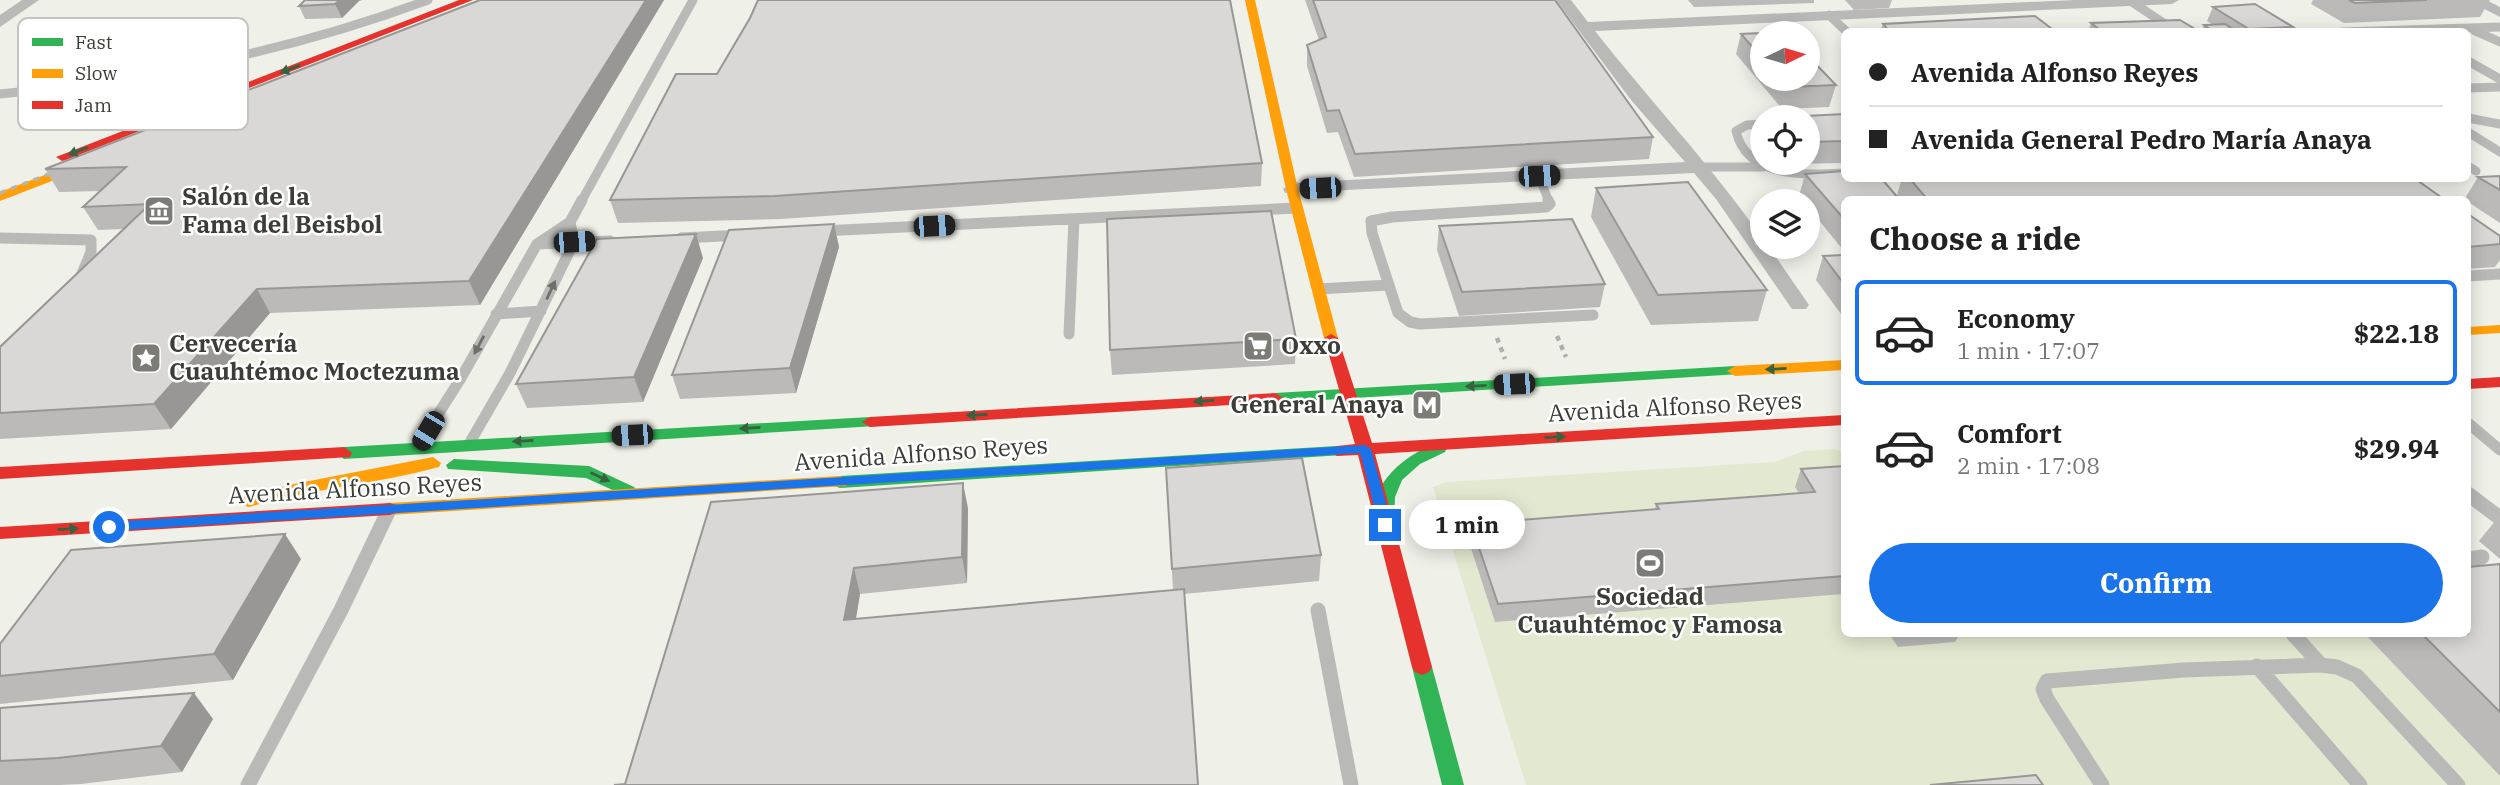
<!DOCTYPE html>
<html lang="en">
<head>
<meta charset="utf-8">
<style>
	body { margin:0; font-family:"IBM Plex Serif",serif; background:#f2f2f2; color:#222; height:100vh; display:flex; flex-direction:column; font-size:26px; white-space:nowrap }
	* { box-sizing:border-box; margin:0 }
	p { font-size:23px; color:#767676 }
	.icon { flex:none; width:38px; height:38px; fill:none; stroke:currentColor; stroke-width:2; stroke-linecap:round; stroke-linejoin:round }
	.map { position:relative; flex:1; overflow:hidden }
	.panel { position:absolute; left:1841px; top:196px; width:630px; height:441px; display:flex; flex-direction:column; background:#fff; border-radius:10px; box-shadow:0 4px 18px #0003 }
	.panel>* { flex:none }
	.guide { position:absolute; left:1841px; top:28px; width:630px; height:154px; border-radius:10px; box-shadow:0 4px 18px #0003; display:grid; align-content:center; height:154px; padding:0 28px; background:#fff }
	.needle { width:46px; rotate:85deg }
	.controls { position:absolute; left:1750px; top:21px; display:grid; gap:14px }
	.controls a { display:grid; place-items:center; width:70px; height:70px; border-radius:50%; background:#fff; box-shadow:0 4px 18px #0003; font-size:35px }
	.end { position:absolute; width:32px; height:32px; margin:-16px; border:9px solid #1a73e8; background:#fff; box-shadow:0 0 0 4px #fff }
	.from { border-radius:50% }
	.bubble { position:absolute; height:49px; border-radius:24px; background:#fff; box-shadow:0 4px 18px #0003; font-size:23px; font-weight:700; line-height:49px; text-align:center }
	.car { position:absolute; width:21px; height:42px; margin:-21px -10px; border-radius:9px; box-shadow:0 0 5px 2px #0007; background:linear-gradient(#222 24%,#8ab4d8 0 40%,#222 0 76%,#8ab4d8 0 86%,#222 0) }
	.guide b { display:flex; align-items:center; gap:24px; height:66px; font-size:26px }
	.guide b+b { border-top:2px solid #e0e0e0 }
	.guide i { width:18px; height:18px; background:#222 }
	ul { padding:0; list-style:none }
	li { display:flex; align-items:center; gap:21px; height:105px; margin:0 14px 10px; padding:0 14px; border:4px solid transparent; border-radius:10px }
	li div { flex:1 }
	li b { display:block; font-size:26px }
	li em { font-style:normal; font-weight:700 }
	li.on { border-color:#1a73e8 }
	li>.icon { width:63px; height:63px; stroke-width:1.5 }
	h2 { padding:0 28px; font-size:32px; line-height:84px }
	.primary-button { display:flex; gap:14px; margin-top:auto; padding:14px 28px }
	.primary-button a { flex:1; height:80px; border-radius:42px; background:#1a73e8; color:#fff; font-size:28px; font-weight:700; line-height:80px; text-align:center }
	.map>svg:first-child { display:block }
</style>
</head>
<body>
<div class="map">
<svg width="2500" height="785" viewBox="0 0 2500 785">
	<rect width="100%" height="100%" fill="#eff0e8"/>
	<path fill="#e3e9d0" d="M1834,449l10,3v182h521l135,142v9h-974l-93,-298 14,-5 328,-20 29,-11z"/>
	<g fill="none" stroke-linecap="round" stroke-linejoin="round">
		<path stroke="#afafac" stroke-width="4.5" stroke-dasharray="5 5" stroke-linecap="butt" d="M1557,336l9,21
			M1497,338l8,21"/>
		<path stroke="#b9bab8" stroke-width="9" d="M2132,2l45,30
			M1829,15l18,17
			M2475,31l25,11
			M2342,32l158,-5
			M2468,61l32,18
			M2468,88l32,-1
			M0,94c147,-15 289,-42 428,-94
			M2468,118l32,6
			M1762,124l-15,1 -11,6c11,48 71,44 108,42
			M2468,132l32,20
			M2468,166l8,5
			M1697,167h66
			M1539,176l10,26
			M581,202l112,-202"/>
		<path stroke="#b9bab8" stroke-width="11" d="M1548,200l2,4 -4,3 -154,10 -21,4 1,12 26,80 12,9 10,2 173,-9
			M821,231l476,-23
			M0,238l91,2v12l-10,24
			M681,238l62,-3
			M537,244l73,-3
			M2468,276l32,-2
			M1318,289l71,-4
			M496,314l45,-3
			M1069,334l5,-115
			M2468,423l32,27
			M469,444l41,-71 64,-131 -4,-20
			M418,446l43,-68 76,-134 33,-22 12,-22"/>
		<path stroke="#b9bab8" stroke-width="15" d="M2468,494l32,24
			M2468,559l14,-2
			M1318,610l33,175
			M2293,634l28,31
			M2257,666l103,119
			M248,785l93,-175 48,-100
			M2102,785l-55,-86 -4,-10 4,-8 137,-11 137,-5 16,2 20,9 101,109"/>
		<path fill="#b9bab8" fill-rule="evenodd" d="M22,0h17l-39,27v-12z
			M1556,0h15l17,22 487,-22h104l-7,4 -577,27c55,70 116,134 167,207v9h7l40,58 -3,4h-14l-76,-110 -22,-26 -409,20 -2,-4 9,-6 393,-21 -54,-62z
			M2467,0h19l14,7v10z"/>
		<path fill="#30b455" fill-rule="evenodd" d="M1735,366l8,5 -3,3 -465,29 -8,-5 8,-5z
			M870,417l8,5 -2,4 -532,33 -8,-6 8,-6z
			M1439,443l8,5 -2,4 -25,12 -18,16 -7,17 -1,28 -3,4h-12c-20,-38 27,-77 60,-86z
			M1337,446l8,5 -2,4 -503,33 -6,-2 -3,-4 3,-4 6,-2z
			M454,459l135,7 45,21 3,4 -3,4 -6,2 -42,-19 -138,-9 -2,-4z
			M1422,659l7,3 3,5 32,118h-22l-30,-118 3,-5z"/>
		<path fill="#ff9f0a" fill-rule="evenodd" d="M1245,0h10l43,189 40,149 -2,3 -5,1 -7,-4 -38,-149z
			M92,157l6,4 -2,3 -96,37v-9z
			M2500,325v8l-32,2v-8z
			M1844,360v10l-109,6 -8,-5 8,-5z
			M433,457l8,6 -2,4c-63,17 -128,22 -190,40l-6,-2 -3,-4 3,-4 51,-13z
			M840,476l6,2 3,4 -3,4 -456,29 -6,-2 -3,-4 3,-4 6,-2z"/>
		<path fill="#e5322d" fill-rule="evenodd" d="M459,0h14l-407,160 -4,1 -6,-4z
			M1331,334l7,4 34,105 472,-28v10l-469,29 57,213 -3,5 -7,3 -7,-3 -3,-5 -54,-212 -21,1 -8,-5 8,-5 18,-2 -31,-106z
			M2500,377v10l-32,2v-10z
			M1275,393l8,5 -2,4 -411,25 -8,-5 8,-5z
			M344,447l8,6 -2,4 -350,22v-12z
			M390,503l6,2 3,4 -3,4 -6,2 -390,24v-12z"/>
		<path stroke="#b4b4b1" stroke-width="3.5" stroke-dasharray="6 6" stroke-linecap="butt" d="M0,193l67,-26"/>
	</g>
	<path fill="#bbbab9" d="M480,0h184l-184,305 -210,8 -99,116 -171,10v-92l123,-118 -25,1 -15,-23 18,-16 -42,1 -14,-23z
		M1305,0h250l98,137 -4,22 -295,18 -16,-45 -11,1 -20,-67v-21l12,-5z
		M1688,0h126v3l-120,4z
		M1845,0h47l-3,8 -35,2z
		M2313,0h177l-10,17 -136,6 -33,-19z
		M359,1l-17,17 -37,1 -6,-13z
		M2213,7l80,20 -2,5h-90l3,-7h9l-6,-4z
		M2091,23l109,9h-112z
		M1883,24l173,8h-176z
		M1762,33v46h46l28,6 -7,22 -47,2 -46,-55 5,-20z
		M1844,114v49l-61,1 -2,-1h27v-46z
		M1762,127v17l-3,-4z
		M1262,163l-1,23 -480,33 -163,4 -8,-23z
		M1805,174l39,26v51l-36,-44v-6h-5l-4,-5z
		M2500,176v47l-32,-21v-2h-4l14,-23z
		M1902,178h512l31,22h-545l-3,-5z
		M1596,188l171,102 -9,31 -107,4 -60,-108z
		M2468,214l32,22v24l-5,7 -27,2z
		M834,224l5,23 -43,146 -116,6 -8,-24z
		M1439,226l166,58 -5,23 -141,9 -22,-66z
		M1844,255v63l-28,-38 7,-24z
		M703,258l-60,144 -116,6 -11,-24z
		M1296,339l-1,25 -183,11 -2,-25z
		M1844,466v128l-349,28 -26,-80 2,-18 184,-14 1,-6 143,-11 -4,-6 6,-18z
		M1166,468l155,87 -2,26 -135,13 -559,190 86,-282 257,6 -1,75 -107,11 -4,25 317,-29z
		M2500,515v44l-21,-18z
		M301,559l-68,121 -233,24v-28z
		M2500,564v212l-135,-142h103z
		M1889,634h71l-5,8 -57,5z
		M0,708l213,11 -31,53 -101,12 -21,1h-60z"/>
	<path fill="#989796" d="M340,0h22l-3,1 -17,17 -7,-14z
		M646,0h18l-184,305 -11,-24z
		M834,224l5,23 -43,146 -6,-25z
		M696,234l7,24 -60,144 -9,-25z
		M257,289l13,24 -99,116 -17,-25z
		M963,483l5,25 -1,75 -5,-26z
		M285,534l16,25 -68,121 -19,-26z
		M854,568l6,26 -9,52 -7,-26z
		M194,693l19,26 -31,53 -21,-26z"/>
	<path fill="#d9d8d7" stroke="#989796" stroke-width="2" d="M305,0h35l-5,4 -36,2z
		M480,0h166l-177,281 -212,8 -103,115 -154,9v-66l150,-143 -67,3 43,-40 -81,2z
		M758,0h472l32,163 -487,33 -165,4 66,-126h41l33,-56z
		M1313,0h242l98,137 -298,17 -16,-44 -12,1 -20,-66 19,-8z
		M2349,0h78l-72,3z
		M2255,4l38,23 -44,2 -36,-22z
		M2035,16l21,16h-166l-7,-8z
		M2180,20l20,12h-97l-12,-9z
		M2225,24l12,8h-23l-10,-7z
		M1784,32l2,1h-24v25l-21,-24z
		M1808,56l28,29 -48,2 -8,-8h28z
		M1844,114v27l-36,1v-25h-23z
		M1844,171v7h37l19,22h-56v19l-39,-45z
		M2500,176v14l-22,-13z
		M1909,178h505l31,22h-517z
		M1688,182l79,108 -109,5 -62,-107z
		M1271,211l25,128 -186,11 -3,-131z
		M2468,214l32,22v8l-32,3z
		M1572,219l33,65 -143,8 -23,-66z
		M834,224l-44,144 -118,7 57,-145z
		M696,234l-62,143 -118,7 81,-145z
		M1844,255v29l-21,-28z
		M1302,458l19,97 -149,14 -6,-101z
		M1844,466v110l-346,28 -27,-80 188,-15 -3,-5 159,-12 -14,-23z
		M963,483l-1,74 -108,11 -10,52 340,-31 14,196h-584l11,-1 86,-282z
		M285,534l-71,120 -214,22v-32l71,-94z
		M2500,564v148l-78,-78h46v-67z
		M194,693l-33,53 -103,12 -58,3v-53z
		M2036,775l7,10h-113z"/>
	<defs><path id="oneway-solid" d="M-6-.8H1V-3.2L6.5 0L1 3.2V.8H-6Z" transform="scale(1.75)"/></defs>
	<g fill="#386140">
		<use href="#oneway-solid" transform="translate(290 69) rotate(159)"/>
		<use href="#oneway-solid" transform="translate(78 151) rotate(159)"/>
		<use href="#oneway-solid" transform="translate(1776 369) rotate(177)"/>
		<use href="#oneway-solid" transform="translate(1476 386) rotate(177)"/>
		<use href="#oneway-solid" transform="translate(1204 401) rotate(177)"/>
		<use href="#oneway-solid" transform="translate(977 415) rotate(177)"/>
		<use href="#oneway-solid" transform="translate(750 428) rotate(177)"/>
		<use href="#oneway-solid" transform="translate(1555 437) rotate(-3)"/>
		<use href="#oneway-solid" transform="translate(523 441) rotate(177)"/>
		<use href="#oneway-solid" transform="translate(600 477) rotate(25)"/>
		<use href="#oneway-solid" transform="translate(68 529) rotate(-3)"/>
	</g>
	<g fill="#6d6f6b">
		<use href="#oneway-solid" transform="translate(551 290) rotate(-65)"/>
		<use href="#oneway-solid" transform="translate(479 345) rotate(118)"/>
	</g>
	<path fill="#1a73e8" d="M1365,445l6,4 21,76 -7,5 -6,-5 -19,-72 -1251,78 -6,-4 6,-5z"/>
	<defs>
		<g id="museum-square" transform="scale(1.575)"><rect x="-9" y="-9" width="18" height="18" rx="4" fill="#7a7c75" stroke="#fff"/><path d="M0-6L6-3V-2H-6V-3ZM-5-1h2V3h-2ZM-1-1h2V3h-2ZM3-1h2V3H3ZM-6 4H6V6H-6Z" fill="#fff"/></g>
		<g id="supermarket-square" transform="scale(1.575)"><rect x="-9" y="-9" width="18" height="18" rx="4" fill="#7a7c75" stroke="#fff"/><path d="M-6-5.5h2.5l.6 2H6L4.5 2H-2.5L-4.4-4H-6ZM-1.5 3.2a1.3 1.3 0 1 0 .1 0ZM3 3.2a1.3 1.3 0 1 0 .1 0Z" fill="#fff"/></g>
		<g id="sight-square" transform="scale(1.575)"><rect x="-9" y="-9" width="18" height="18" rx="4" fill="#7a7c75" stroke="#fff"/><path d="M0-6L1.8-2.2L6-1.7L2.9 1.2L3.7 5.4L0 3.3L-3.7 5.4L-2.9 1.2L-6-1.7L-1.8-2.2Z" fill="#fff"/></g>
		<g id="metro-square" transform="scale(1.575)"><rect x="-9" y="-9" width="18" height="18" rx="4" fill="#7a7c75" stroke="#fff"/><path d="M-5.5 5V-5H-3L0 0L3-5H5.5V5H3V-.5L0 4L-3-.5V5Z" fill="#fff"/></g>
		<g id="stadium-square" transform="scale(1.575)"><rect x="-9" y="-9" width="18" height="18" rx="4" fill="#7a7c75" stroke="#fff"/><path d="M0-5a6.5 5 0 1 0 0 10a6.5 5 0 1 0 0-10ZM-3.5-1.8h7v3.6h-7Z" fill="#fff"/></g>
	</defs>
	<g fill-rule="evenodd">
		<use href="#museum-square" x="159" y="211"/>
		<use href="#supermarket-square" x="1258" y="346"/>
		<use href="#sight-square" x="146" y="358"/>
		<use href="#metro-square" x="1427" y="405"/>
		<use href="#stadium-square" x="1650" y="563"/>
	</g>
	<g text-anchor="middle" stroke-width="5" stroke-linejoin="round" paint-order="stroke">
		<g font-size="24" font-weight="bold" fill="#3b3d37" stroke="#fff" text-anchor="start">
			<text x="182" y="205">Salón de la<tspan x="182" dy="28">Fama del Beisbol</tspan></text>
			<text x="169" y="352">Cervecería<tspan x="169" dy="28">Cuauhtémoc Moctezuma</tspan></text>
			<text x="1281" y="354">Oxxo</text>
			<text x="1404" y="413" text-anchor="end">General Anaya</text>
			<text x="1650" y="605" text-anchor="middle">Sociedad<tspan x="1650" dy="28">Cuauhtémoc y Famosa</tspan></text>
		</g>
		<g font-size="24" fill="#3b3d37" stroke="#fff">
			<text transform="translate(1675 407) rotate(-3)" y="8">Avenida Alfonso Reyes</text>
			<text transform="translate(921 454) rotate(-4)" y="8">Avenida Alfonso Reyes</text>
			<text transform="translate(355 489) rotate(-3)" y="8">Avenida Alfonso Reyes</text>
		</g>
	</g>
	<rect x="18" y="18" width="230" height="112" rx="10" fill="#fff" stroke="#c4c5c3" stroke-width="2"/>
	<rect x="32" y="38" width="31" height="8" fill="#30b455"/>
	<rect x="32" y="69" width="31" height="9" fill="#ff9f0a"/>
	<rect x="32" y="101" width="31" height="8" fill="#e5322d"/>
	<g font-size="19" fill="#3b3d37">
		<text x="75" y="49">Fast</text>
		<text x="75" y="80">Slow</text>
		<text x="75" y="112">Jam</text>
	</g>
</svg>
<div class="controls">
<a><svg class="needle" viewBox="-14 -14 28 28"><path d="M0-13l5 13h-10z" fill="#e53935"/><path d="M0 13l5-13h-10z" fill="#767676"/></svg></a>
<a><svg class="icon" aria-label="locate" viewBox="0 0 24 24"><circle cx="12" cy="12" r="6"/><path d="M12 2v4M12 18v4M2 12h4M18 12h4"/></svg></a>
<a><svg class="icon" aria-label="layers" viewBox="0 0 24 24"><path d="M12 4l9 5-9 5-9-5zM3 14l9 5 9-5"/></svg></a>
</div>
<i class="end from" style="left:109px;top:527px"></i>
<i class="end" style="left:1385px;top:525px"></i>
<div class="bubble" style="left:1409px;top:500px;width:116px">1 min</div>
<i class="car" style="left:1539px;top:176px;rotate:87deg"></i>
<i class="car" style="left:1320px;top:188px;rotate:267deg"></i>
<i class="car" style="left:934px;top:226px;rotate:87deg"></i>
<i class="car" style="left:574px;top:242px;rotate:87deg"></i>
<i class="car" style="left:1514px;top:384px;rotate:267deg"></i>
<i class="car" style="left:428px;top:431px;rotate:211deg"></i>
<i class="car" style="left:632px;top:435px;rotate:267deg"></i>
<div class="guide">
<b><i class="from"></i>Avenida Alfonso Reyes</b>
<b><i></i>Avenida General Pedro María Anaya</b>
</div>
<section class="panel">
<h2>Choose a ride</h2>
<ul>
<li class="on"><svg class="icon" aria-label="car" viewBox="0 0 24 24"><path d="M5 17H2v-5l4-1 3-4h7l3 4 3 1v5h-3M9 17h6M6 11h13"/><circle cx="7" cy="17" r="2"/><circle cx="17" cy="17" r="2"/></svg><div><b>Economy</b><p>1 min · 17:07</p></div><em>$22.18</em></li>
<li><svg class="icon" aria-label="car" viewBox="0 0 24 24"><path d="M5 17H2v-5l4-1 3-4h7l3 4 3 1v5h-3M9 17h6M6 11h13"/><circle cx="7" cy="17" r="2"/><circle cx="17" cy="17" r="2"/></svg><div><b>Comfort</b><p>2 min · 17:08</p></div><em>$29.94</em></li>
</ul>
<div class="primary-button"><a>Confirm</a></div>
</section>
</div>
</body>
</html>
